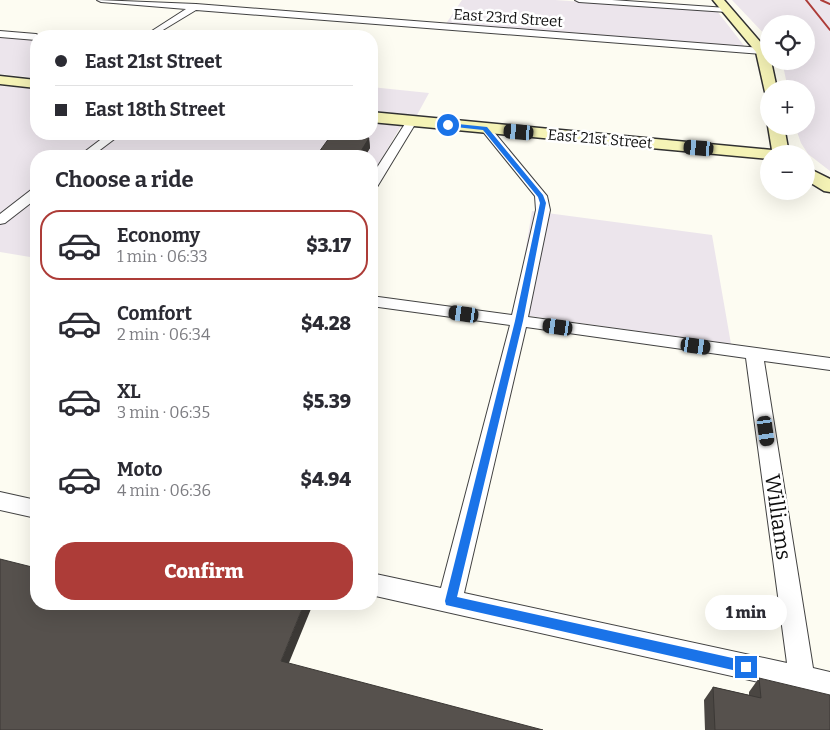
<!DOCTYPE html>
<html lang="en">
<head>
<meta charset="utf-8">
<style>
	body { margin:0; font-family:Bitter,serif; background:#f2f2f3; color:#2b2b33; height:100vh; display:flex; flex-direction:column; font-size:19px; white-space:nowrap }
	* { box-sizing:border-box; margin:0 }
	p { font-size:16px; color:#7c7c81 }
	.icon { flex:none; width:28px; height:28px; fill:none; stroke:currentColor; stroke-width:2; stroke-linecap:round; stroke-linejoin:round }
	.map { position:relative; flex:1; overflow:hidden }
	.sheet { position:absolute; left:30px; top:150px; width:348px; height:460px; display:flex; flex-direction:column; background:#fff; border-radius:20px; box-shadow:0 5px 20px #0002 }
	.sheet>* { flex:none }
	.top-card { position:absolute; left:30px; top:30px; width:348px; height:110px; border-radius:20px; box-shadow:0 5px 20px #0002; display:grid; align-content:center; height:110px; padding:0 25px; background:#fff }
	.buttons { position:absolute; left:760px; top:15px; display:grid; gap:10px }
	.buttons a { display:grid; place-items:center; width:55px; height:55px; border-radius:50%; background:#fff; box-shadow:0 5px 20px #0002; font-size:25px }
	.end { position:absolute; width:22px; height:22px; margin:-11px; border:6px solid #1a73e8; background:#fff; box-shadow:0 0 0 2px #fff }
	.from { border-radius:50% }
	.bubble { position:absolute; height:35px; border-radius:18px; background:#fff; box-shadow:0 5px 20px #0002; font-size:16px; font-weight:800; line-height:35px; text-align:center }
	.car { position:absolute; width:15px; height:30px; margin:-15px -8px; border-radius:6px; box-shadow:0 0 4px 1px #0007; background:linear-gradient(#222 24%,#8ab4d8 0 40%,#222 0 76%,#8ab4d8 0 86%,#222 0) }
	.top-card b { display:flex; align-items:center; gap:18px; height:48px; font-size:19px }
	.top-card b+b { border-top:1px solid #e1e1e2 }
	.top-card i { width:12px; height:12px; background:#2b2b33 }
	ul { padding:0; list-style:none }
	li { display:flex; align-items:center; gap:15px; height:70px; margin:0 10px 8px; padding:0 15px; border:2px solid transparent; border-radius:20px }
	li div { flex:1 }
	li b { display:block; font-size:19px }
	li em { font-style:normal; font-weight:800 }
	li.active { border-color:#ad3c38 }
	li>.icon { width:45px; height:45px; stroke-width:1.5 }
	h2 { padding:0 25px; font-size:22px; line-height:60px }
	.action { display:flex; gap:10px; margin-top:auto; padding:10px 25px }
	.action a { flex:1; height:58px; border-radius:20px; background:#ad3c38; color:#fff; font-size:20px; font-weight:800; line-height:58px; text-align:center }
	.map>svg:first-child { display:block }
</style>
</head>
<body>
<div class="map">
<svg width="830" height="730" viewBox="0 0 830 730">
	<rect width="100%" height="100%" fill="#fdfcf2"/>
	<path fill="#ece5ec" d="M462,0h93l162,11 32,41 -306,-24z
		M732,0h98v171l-22,-17 -7,-11 -6,-17h11v-37h-18l-6,-28h24v-37h-37v15z
		M0,36l36,3v39l-36,-4z
		M0,86l36,3v45h335v-11l30,3 -26,44 -4,-1v-13h-335v102l-36,-6z
		M371,87l58,6 -12,22 -46,-4z
		M532,211l180,24 19,109 -216,-30z"/>
	<g fill="none" stroke-linecap="round" stroke-linejoin="round">
		<g stroke="#424242" stroke-width="2">
			<path id="street" d="M97,0l99,4 566,44 4,3 -4,3 -566,-44 -43,26h-9l42,-27 -85,-7z
				M575,0h37l115,8 4,2 -4,2 -148,-10z
				M0,31l36,3 4,2h-4v4l-36,-3z
				M412,118l5,3 -40,66 -6,4v-14l37,-58z
				M485,125l4,1 58,70 3,14 -22,107 302,41v12l-66,-9 49,307 17,4v26l-459,-103v-22l70,15 69,-263 -139,-19v-10l141,19 24,-105 -1,-14 -55,-68zM526,327l220,31 41,305 -323,-70z
				M108,134h13l-29,22h-13z
				M36,189v10l-31,24 -5,1v-10l31,-24z
				M0,492l36,8v18l-36,-8z"/>
		</g>
		<g stroke="#313131" stroke-width="3">
			<path id="secondary" d="M713,0h11l44,51 1,10h2l6,28h-8v4l-4,-1 -9,-40z
				M0,76l36,4v8l-36,-4z
				M371,112l401,38 -4,-24h16l5,28h-20v5l-398,-37z
				M806,167l24,12v13l-6,-1 -18,-11z"/>
		</g>
		<use href="#street" fill="#fff" fill-rule="evenodd"/>
		<use href="#secondary" fill="#f5f3b6" fill-rule="evenodd"/>
		<path stroke="#ad3c38" stroke-width="2" d="M806,0l24,30
			M821,0l9,4"/>
	</g>
	<path fill="#4a4642" d="M369,138l1,10 -5,8h-46v-4z
		M759,678l71,52h-125l-1,-30 9,-13 36,8v-3z"/>
	<path fill="#3c3936" d="M369,138l1,10 -5,8h-7z
		M304,604h9l-29,71 -3,-14z"/>
	<path fill="#56514d" stroke="#3c3936" d="M332,134l37,4 -11,18 -39,-4z
		M0,559l36,9v36h268l-23,57 262,69h-543z
		M759,678l71,17v35h-115l-2,-43 48,11z"/>
	<path fill="#1a73e8" d="M448,123l39,4 56,68 3,8 -23,118 -66,276 289,64 5,1 1,5 -1,4 -5,2 -300,-68 -1,-4 70,-280 25,-118 -2,-6 -55,-67 -37,-4z"/>
	<g text-anchor="middle" stroke-width="5" stroke-linejoin="round" paint-order="stroke">
		<g font-size="15" fill="#0f0f0f" stroke="#fff">
			<text transform="translate(508 18) rotate(4)" y="5">East 23rd Street</text>
			<text transform="translate(600 139) rotate(5)" y="5">East 21st Street</text>
		</g>
		<g font-size="21" fill="#0f0f0f" stroke="#fff">
			<text transform="translate(778 517) rotate(82)" y="7">Williams</text>
		</g>
	</g>
</svg>
<div class="buttons">
<a><svg class="icon" aria-label="locate" viewBox="0 0 24 24"><circle cx="12" cy="12" r="6"/><path d="M12 2v4M12 18v4M2 12h4M18 12h4"/></svg></a>
<a>+</a>
<a>−</a>
</div>
<i class="end from" style="left:448px;top:125px"></i>
<i class="end" style="left:746px;top:667px"></i>
<div class="bubble" style="left:705px;top:595px;width:82px">1 min</div>
<i class="car" style="left:519px;top:132px;rotate:275deg"></i>
<i class="car" style="left:699px;top:148px;rotate:275deg"></i>
<i class="car" style="left:464px;top:314px;rotate:278deg"></i>
<i class="car" style="left:558px;top:327px;rotate:278deg"></i>
<i class="car" style="left:696px;top:346px;rotate:98deg"></i>
<i class="car" style="left:766px;top:431px;rotate:172deg"></i>
<div class="top-card">
<b><i class="from"></i>East 21st Street</b>
<b><i></i>East 18th Street</b>
</div>
<section class="sheet">
<h2>Choose a ride</h2>
<ul>
<li class="active"><svg class="icon" aria-label="car" viewBox="0 0 24 24"><path d="M5 17H2v-5l4-1 3-4h7l3 4 3 1v5h-3M9 17h6M6 11h13"/><circle cx="7" cy="17" r="2"/><circle cx="17" cy="17" r="2"/></svg><div><b>Economy</b><p>1 min · 06:33</p></div><em>$3.17</em></li>
<li><svg class="icon" aria-label="car" viewBox="0 0 24 24"><path d="M5 17H2v-5l4-1 3-4h7l3 4 3 1v5h-3M9 17h6M6 11h13"/><circle cx="7" cy="17" r="2"/><circle cx="17" cy="17" r="2"/></svg><div><b>Comfort</b><p>2 min · 06:34</p></div><em>$4.28</em></li>
<li><svg class="icon" aria-label="car" viewBox="0 0 24 24"><path d="M5 17H2v-5l4-1 3-4h7l3 4 3 1v5h-3M9 17h6M6 11h13"/><circle cx="7" cy="17" r="2"/><circle cx="17" cy="17" r="2"/></svg><div><b>XL</b><p>3 min · 06:35</p></div><em>$5.39</em></li>
<li><svg class="icon" aria-label="car" viewBox="0 0 24 24"><path d="M5 17H2v-5l4-1 3-4h7l3 4 3 1v5h-3M9 17h6M6 11h13"/><circle cx="7" cy="17" r="2"/><circle cx="17" cy="17" r="2"/></svg><div><b>Moto</b><p>4 min · 06:36</p></div><em>$4.94</em></li>
</ul>
<div class="action"><a>Confirm</a></div>
</section>
</div>
</body>
</html>
